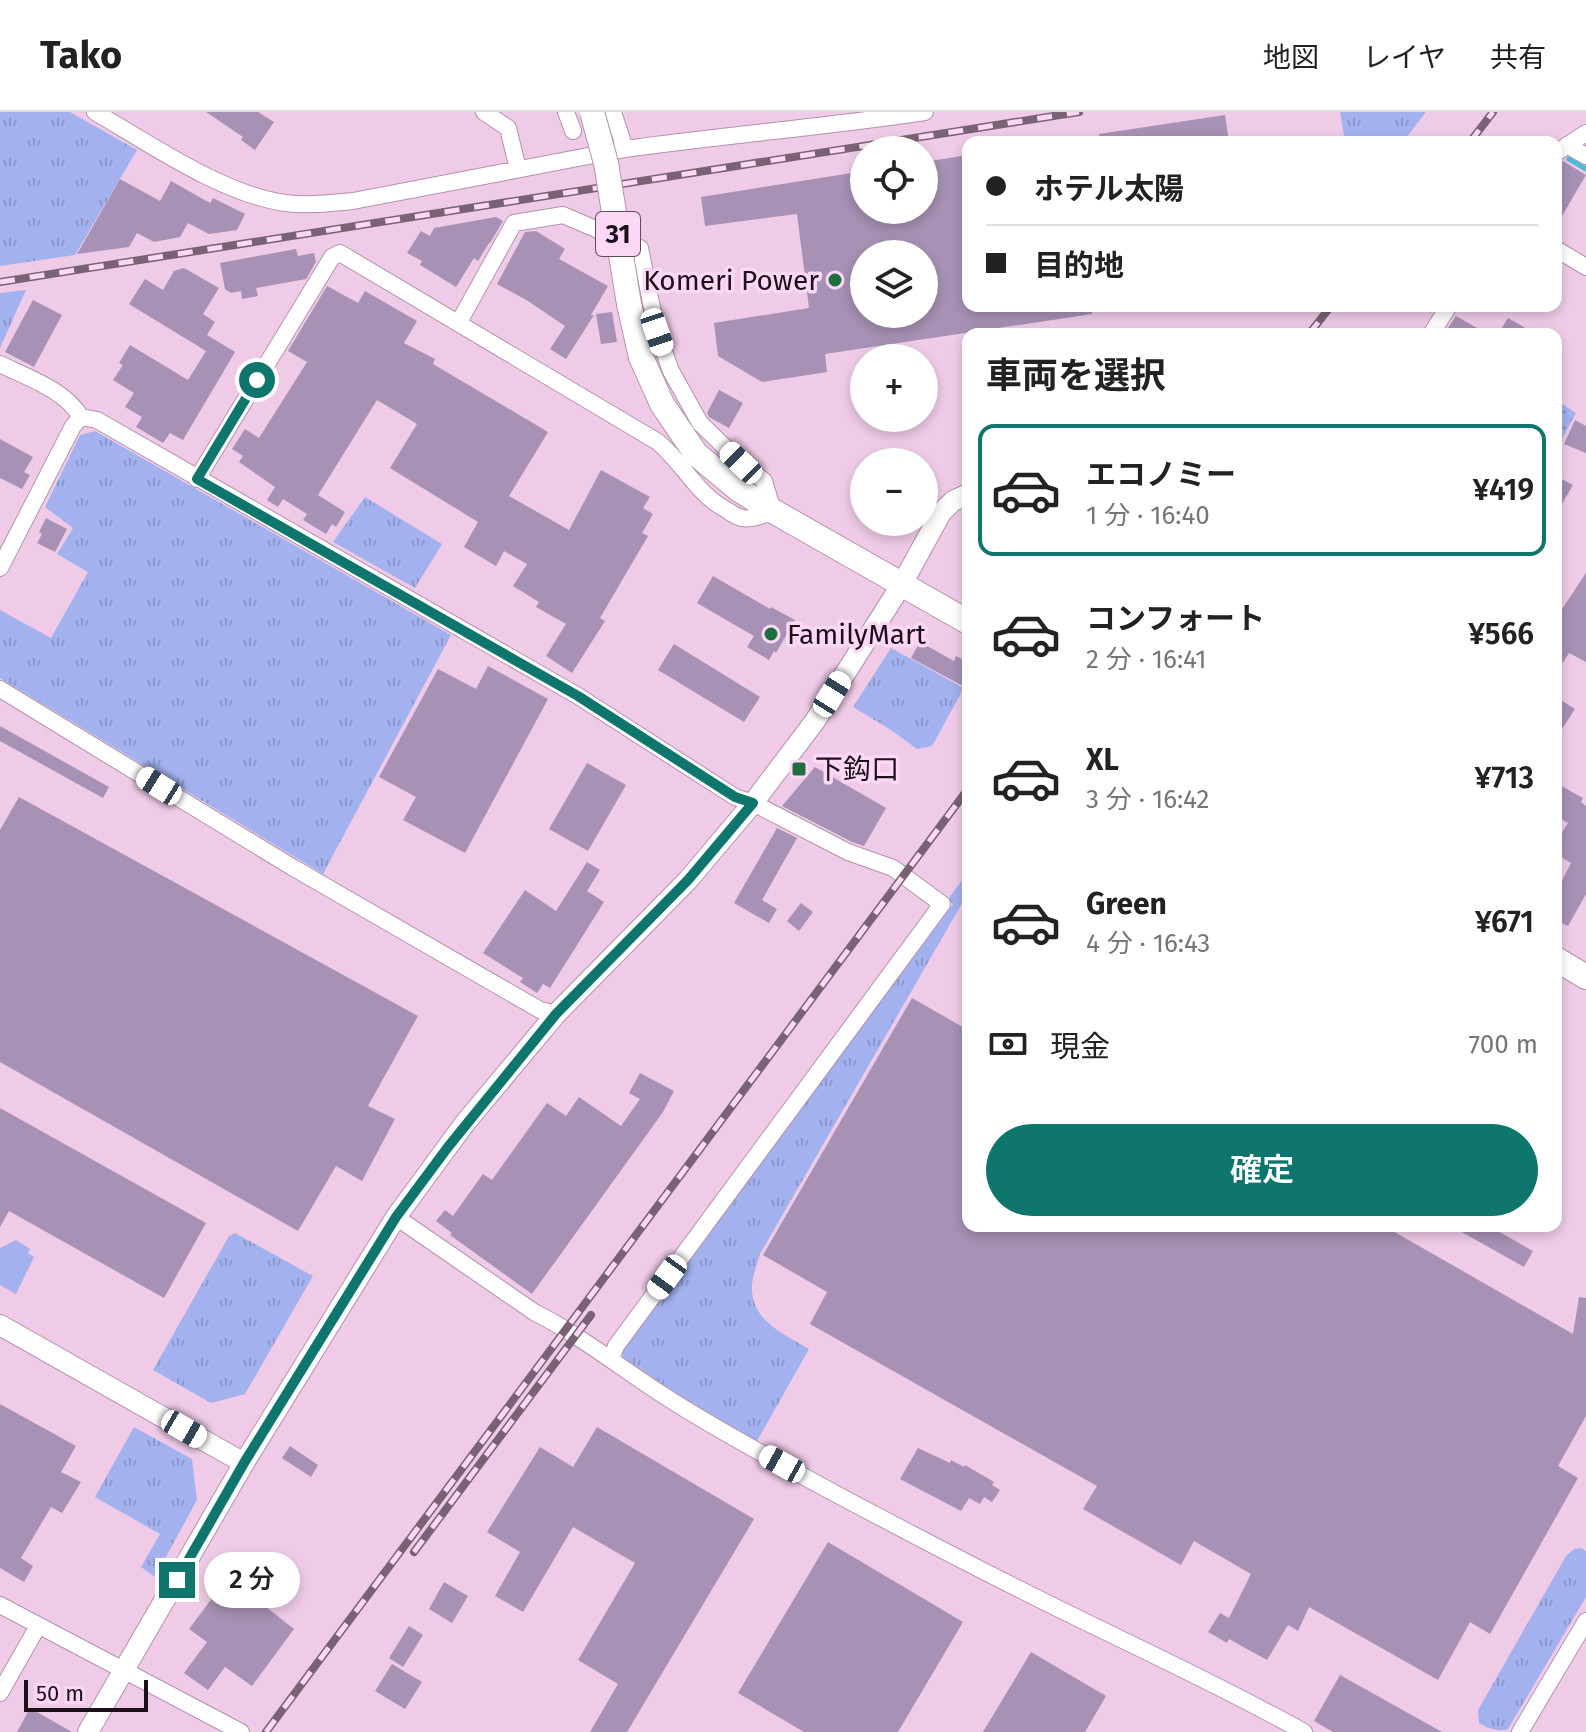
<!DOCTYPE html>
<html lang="ja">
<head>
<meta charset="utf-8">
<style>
	body { margin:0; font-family:"Fira Sans","Noto Sans JP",sans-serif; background:#f2f2f2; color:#222; height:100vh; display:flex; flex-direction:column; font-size:30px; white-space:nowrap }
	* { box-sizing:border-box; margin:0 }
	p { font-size:26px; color:#767676 }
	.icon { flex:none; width:44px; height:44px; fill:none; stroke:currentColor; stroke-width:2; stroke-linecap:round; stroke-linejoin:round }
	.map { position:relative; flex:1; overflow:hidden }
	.drawer { position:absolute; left:962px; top:216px; width:600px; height:904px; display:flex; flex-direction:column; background:#fff; border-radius:16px; box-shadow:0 4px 12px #0003 }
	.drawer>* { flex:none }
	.top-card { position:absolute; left:962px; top:24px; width:600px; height:176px; border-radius:16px; box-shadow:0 4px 12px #0003; display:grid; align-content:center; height:176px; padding:0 24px; background:#fff }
	.tools { position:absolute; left:850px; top:24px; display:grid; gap:16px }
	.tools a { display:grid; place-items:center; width:88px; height:88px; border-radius:50%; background:#fff; box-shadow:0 4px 12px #0003; font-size:40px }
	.scale { position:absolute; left:24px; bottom:20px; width:124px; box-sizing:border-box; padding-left:8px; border:4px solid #1c101a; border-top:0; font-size:22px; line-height:28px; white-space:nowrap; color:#1c101a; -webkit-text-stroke:6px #fcd8f5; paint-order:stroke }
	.end { position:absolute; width:36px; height:36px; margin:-18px; border:10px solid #0f766e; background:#fff; box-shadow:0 0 0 4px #fff }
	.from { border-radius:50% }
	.bubble { position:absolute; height:56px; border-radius:28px; background:#fff; box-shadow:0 4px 12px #0003; font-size:26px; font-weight:600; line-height:56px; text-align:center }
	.car { position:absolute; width:24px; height:48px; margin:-24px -12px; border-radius:10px; box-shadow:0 0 6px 2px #0007; background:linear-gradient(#fff 24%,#345 0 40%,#fff 0 76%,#345 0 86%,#fff 0) }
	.top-card b { display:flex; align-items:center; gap:28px; height:76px; font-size:30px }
	.top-card b+b { border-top:2px solid #e0e0e0 }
	.top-card i { width:20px; height:20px; background:#222 }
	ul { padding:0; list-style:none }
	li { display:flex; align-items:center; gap:24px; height:132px; margin:0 16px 12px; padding:0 8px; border:4px solid transparent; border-radius:16px }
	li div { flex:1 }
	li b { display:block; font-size:30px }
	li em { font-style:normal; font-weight:600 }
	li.on { border-color:#0f766e }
	li>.icon { width:72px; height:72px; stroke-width:1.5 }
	h2 { padding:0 24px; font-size:36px; line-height:96px }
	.pay { display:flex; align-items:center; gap:20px; height:88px; padding:0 24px; font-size:30px }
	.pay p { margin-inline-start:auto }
	.action { display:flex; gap:16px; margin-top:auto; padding:16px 24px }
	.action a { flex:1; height:92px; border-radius:48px; background:#0f766e; color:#fff; font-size:32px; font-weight:600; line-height:92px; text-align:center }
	header { display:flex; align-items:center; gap:48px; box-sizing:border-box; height:112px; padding:0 40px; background:#fff; border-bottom:2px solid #e0e0e0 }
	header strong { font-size:38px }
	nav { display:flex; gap:44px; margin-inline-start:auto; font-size:28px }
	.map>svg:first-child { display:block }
</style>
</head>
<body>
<header>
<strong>Tako</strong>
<nav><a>地図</a><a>レイヤ</a><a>共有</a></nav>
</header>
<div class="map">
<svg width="1586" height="1620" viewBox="0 0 1586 1620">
	<defs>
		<pattern id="grass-tufts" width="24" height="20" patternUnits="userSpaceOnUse" patternTransform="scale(2)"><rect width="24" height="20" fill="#a3b2ef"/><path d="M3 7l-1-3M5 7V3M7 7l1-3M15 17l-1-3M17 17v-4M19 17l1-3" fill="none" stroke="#8c98cc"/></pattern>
		<pattern id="park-dots" width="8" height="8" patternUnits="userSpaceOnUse" patternTransform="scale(2)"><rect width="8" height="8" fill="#a3b2ef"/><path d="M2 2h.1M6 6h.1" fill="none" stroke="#8c98cc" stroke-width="1.8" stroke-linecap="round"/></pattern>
	</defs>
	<rect width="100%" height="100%" fill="#efcbe8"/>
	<path fill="url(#grass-tufts)" d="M0,0h70l67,38 -62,105 -75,11z
		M1340,0h86l-23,30h-58z
		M26,178l-26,58v-55z
		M95,319l356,204 -128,239 -323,-196v-68l51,28 37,-66 -31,-18 16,-26 -28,-21 35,-72z
		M365,385l77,47 -27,44 -82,-46z
		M891,536l73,40 -32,58 -15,3 -26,-19 -38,-23z
		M968,760v21l-208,361c-3,10 -7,21 -8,31 -2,35 31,49 57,64l-52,92 -65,-37 -69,-47 -1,-8 331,-445 -5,-5z
		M235,1121l78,43 -68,118 -34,9 -58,-33 76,-134z
		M134,1315l58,32 5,41 -42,77 -14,-10 19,-33 -65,-37z
		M1581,1436l5,3v46l-78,132c-11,3 -19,0 -29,-6l-1,-13 88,-154 8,-7z"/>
	<path fill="url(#park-dots)" d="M1556,288l20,13 -20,37z"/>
	<path fill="#a3b2ef" d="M16,1128l14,9 -2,4 6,4 -18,37 -16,-9v-37z"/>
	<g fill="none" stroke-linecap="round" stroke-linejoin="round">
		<path stroke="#4abcd2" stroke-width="5" d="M1569,47l17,10"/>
	</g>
	<path fill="#a791b4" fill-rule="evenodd" d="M206,0h52l16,10 -19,28 -14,-10 2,-3z
		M1225,3l4,27h-129l-1,-8z
		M968,43v151h124v8l-267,40 2,18 -65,10 -44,-26 -4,-33 95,-15 -12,-94 -92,12 -4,-29 163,-26v39h60v-48zM864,142h60v60h-60z
		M1563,49l23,14 -30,51v-60z
		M120,67l40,22 11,-20 39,22 3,-5 32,16 -8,16 -28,4 -21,-11 -8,14 -26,5 -17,-9 -8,14 -52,7z
		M496,105l7,4 -13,22h-1l-11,18 -4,-3 -18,29 -36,-22 2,-4 -15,-8 14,-22 9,5 4,-8z
		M536,119l29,18 -6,10 49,27 -17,29h3l-28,44 -16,-10 15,-23 -37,-25 -31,-17 28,-52z
		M296,137l2,7 16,-3 2,9 -10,17 -50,9 2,8 -16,3 -1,-8 -10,2 -6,-4 -5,-26z
		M184,156l35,20 -16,26 12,8 -8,13 28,17 -52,88 -13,-7 -7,10 -27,-16 6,-10 -17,-10 9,-14 -21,-13 10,-15 -4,-2 11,-18 58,35 18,-29 -77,-47 16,-25 18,11 11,-19z
		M327,174l31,17 7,-12 52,30 -13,22 31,16 -2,5 115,68 -39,64 60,34 32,-60 49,27 -7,11 10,6 -11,19 6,3 -48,82 5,3 -33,52 -26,-17 20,-32 -30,-17 3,-5 -26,-16 14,-22 -23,-13 -8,15 -32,-19 14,-25 -88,-54 27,-44 -40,-24 -59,95 27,17 -9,15 -4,-3 -6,10 -23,-14 4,-6 -24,-15 -5,8 -11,-7 8,-13 -36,-25 4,-6 -11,-7 13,-20 14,9 48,-76 -19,-11z
		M33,188l29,15 -28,52 -29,-15z
		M612,200l5,30 -16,2 -5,-30z
		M1456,204l32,18h-44z
		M1508,206l28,16h-38z
		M719,278l24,13 -14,25 -20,-11 -2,-4z
		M1575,308l11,6v27l-22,-9z
		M0,327l33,18 -9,15 6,3 -8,14 -22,-11z
		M1556,364l17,9 -17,29z
		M46,406l21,11 -12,23 -18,-9 5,-9 -3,-2z
		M1586,461v89l-17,-9 -13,20v-55z
		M713,464l57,33 1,-2 24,13 -19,33 -2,-2 -5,9 -22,-13 7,-11 -57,-33z
		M920,530l34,19 2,-5 12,6v14l-5,10 -52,-28z
		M674,532l86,53 -16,25 -86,-52z
		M488,554l60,33 -83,154 -62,-33 13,-23 -37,-20 59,-108 38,20z
		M1556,585l19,12 -19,29z
		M0,614l109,61 -6,11 -103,-57z
		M587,651l39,22 -38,66 -39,-22z
		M815,655l71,41 -22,38 -12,-4 -70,-36z
		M1556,671l27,15 -2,4 5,4v88l-18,32 -12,-6v-28l15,-29 -15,-9v-12l12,-19 -12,-7z
		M19,685l399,219 -50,90 27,13 -33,62 -26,-15 -38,65 -298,-169v-232z
		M777,716l20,10 -35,62 15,9 -8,14 -35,-20z
		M587,750l13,8 -13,21 17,11 -54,86 -7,-4 -6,9 -17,-11 3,-4 -40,-25 42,-63 31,21z
		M801,791l12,9 -14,19 -12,-10z
		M912,886l56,32v196h416l189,108 6,-37 7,1v118l-28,50 20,12 -88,156 -20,-12 -32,58 -129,-73 -11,24 -10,-6 -21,35 -38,-21 -2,4 -19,-11 12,-19 9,5 22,-44 -57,-33 -13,24 -98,-56 14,-23 -287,-162 17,-32 -64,-37z
		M640,961l34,18 -11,21 -131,182 -82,-59 2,-2 -16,-12 9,-11 8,6 30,-42 9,6 55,-77 19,13 13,-19 42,29 19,-27 -11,-6z
		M0,996l206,115 -42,75 -155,-87 -9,16z
		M1451,1114h38l44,25 -9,16z
		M0,1292l76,42 -15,26 20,10 -19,31 -11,-6 -30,51 12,8 -9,16 -24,-14z
		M597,1315l157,92 -127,213h-37l28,-48 -40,-24 57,-97 -62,-36 -50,85 -28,-16 25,-44 -33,-20 53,-85 33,20z
		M290,1334l28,19 -7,12 -29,-19z
		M918,1336l32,15 1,-3 13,7 1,-2 29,17 -2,3 8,5 -8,12 -8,-5 -4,7 -11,-6 -8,13 -61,-32z
		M828,1430l135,80 -65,110h-94l-66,-39z
		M228,1465l66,52 -42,57 -27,-19 -17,23 -24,-17 23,-31 -18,-13z
		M444,1470l24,14 -16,27 -23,-14z
		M409,1514l14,9 -20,32 -14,-9z
		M1031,1540l75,44 -21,36h-102z
		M392,1552l30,18 -17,27 -30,-18z
		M1340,1563l102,57h-109l-19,-11z
		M30,1596l42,24h-55z"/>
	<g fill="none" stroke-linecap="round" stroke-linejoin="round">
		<g stroke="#b391ac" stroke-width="18">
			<path id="minor" d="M95,0c55,32 127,82 190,91 23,3 45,0 68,-2l272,-52 -12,-37
				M484,0l24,16 10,41
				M566,0l7,19
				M1567,33l19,11
				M625,37c100,-14 200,-22 300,-37
				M1556,41l30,-20
				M1556,137l30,18
				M1431,222l18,-28
				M0,252c28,14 64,25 81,53
				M197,367l135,-222 8,-4 318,189c25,21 38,51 67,67 5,3 11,8 17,9 10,2 21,-3 31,-7l-9,-30 -23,-18 -41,-40 -29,-52 -14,-39 -17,-84 -77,-33 -49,8 -55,99
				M0,456l73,-142 8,-9 16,3 481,276 157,101 18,6 95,49 45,16 49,36 -326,442 -5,13
				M0,577l292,178 248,143 16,4
				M396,1105l138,95c46,23 88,57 132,85 54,35 112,65 168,96 68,36 136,72 205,106 88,44 179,85 265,133
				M0,1493l241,127
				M0,1581l38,-67
				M1520,1620l66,-111"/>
		</g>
		<g stroke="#b391ac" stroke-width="22">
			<path id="tertiary" d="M0,1213l244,138
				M88,1620l156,-269 152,-246 69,-94 91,-109 132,-134 65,-77 62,-82 87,-137 39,-71 12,-12 15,-7"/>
		</g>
		<g stroke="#b391ac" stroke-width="26">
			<path id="primary" d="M641,245l21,47 34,50 42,35 35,22 195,111
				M1556,847l30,18"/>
		</g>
		<use href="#minor" stroke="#fff" stroke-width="16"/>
		<use href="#tertiary" stroke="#fff" stroke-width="20"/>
		<use href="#primary" stroke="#fff" stroke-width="24"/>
		<g stroke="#796274" stroke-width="8">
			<path id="rail" d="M1470,30l23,-30
				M0,170l1079,-170
				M1309,222l22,-28
				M414,1440l177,-237
				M266,1620l702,-943"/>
		</g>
		<use href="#rail" stroke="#fcd8f5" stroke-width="5" stroke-dasharray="15" stroke-linecap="butt"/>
		<g stroke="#b391ac" stroke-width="26" stroke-linecap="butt">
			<path id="primary-bridge" d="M592,0l14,51 23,141 12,53"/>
		</g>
		<use href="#primary-bridge" stroke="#fff" stroke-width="24"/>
	</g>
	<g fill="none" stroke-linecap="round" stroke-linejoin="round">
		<path stroke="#0f766e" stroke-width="10" d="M177,1468l67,-117 152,-246 52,-70 108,-133 132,-134 65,-77 -18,-6 -157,-101 -381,-217 60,-99"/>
	</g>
	<g fill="#1e6e3e" stroke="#fcd8f5" stroke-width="3">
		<circle cx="835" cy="168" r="8"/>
		<circle cx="771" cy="522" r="8"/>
		<rect x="791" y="649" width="16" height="16" rx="4"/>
	</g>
	<g text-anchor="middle" stroke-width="7" stroke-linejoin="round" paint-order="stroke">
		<rect fill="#fcd8f5" stroke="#5f4c5c" stroke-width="2" x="596" y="100" width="44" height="44" rx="6"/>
		<g font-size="26" font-weight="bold" fill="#1c101a">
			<text x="618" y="131">31</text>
		</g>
		<g font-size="28" fill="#1c101a" stroke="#fcd8f5" text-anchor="start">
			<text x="819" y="178" text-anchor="end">Komeri Power</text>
			<text x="787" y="532">FamilyMart</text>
			<text x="815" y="667">下鈎口</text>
		</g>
	</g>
</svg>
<div class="tools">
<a><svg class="icon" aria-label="locate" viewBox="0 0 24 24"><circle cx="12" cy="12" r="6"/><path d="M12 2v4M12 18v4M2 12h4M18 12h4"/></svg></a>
<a><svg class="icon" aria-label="layers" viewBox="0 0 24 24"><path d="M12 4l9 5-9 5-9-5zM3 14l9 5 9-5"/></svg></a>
<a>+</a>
<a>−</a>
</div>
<div class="scale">50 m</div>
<i class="end from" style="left:257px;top:268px"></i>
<i class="end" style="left:177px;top:1468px"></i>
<div class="bubble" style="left:204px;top:1440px;width:96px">2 分</div>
<i class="car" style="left:657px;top:220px;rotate:161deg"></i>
<i class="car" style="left:741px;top:351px;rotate:314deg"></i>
<i class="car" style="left:832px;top:582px;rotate:32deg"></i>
<i class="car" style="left:159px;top:674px;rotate:302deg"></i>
<i class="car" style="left:667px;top:1165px;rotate:216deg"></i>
<i class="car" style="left:184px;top:1317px;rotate:120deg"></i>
<i class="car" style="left:782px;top:1352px;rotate:299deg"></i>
<div class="top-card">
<b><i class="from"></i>ホテル太陽</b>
<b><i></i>目的地</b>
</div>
<section class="drawer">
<h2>車両を選択</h2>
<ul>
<li class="on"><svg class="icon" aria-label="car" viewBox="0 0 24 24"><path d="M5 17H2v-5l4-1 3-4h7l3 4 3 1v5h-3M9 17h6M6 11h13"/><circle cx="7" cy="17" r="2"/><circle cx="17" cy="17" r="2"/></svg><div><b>エコノミー</b><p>1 分 · 16:40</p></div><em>¥419</em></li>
<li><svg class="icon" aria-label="car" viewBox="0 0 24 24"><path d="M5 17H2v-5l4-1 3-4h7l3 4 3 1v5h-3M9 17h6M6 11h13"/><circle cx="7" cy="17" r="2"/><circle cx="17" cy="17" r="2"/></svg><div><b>コンフォート</b><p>2 分 · 16:41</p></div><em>¥566</em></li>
<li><svg class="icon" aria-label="car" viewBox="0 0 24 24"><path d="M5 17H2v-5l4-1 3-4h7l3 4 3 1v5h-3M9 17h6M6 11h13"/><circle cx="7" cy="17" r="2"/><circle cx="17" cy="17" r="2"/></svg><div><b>XL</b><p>3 分 · 16:42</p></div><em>¥713</em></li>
<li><svg class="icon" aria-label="car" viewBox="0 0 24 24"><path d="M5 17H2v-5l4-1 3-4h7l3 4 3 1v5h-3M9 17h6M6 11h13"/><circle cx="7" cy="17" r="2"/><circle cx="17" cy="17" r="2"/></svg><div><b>Green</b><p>4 分 · 16:43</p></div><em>¥671</em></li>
</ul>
<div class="pay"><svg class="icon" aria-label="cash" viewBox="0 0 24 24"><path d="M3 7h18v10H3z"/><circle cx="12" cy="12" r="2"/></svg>現金<p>700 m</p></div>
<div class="action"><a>確定</a></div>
</section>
</div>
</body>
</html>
